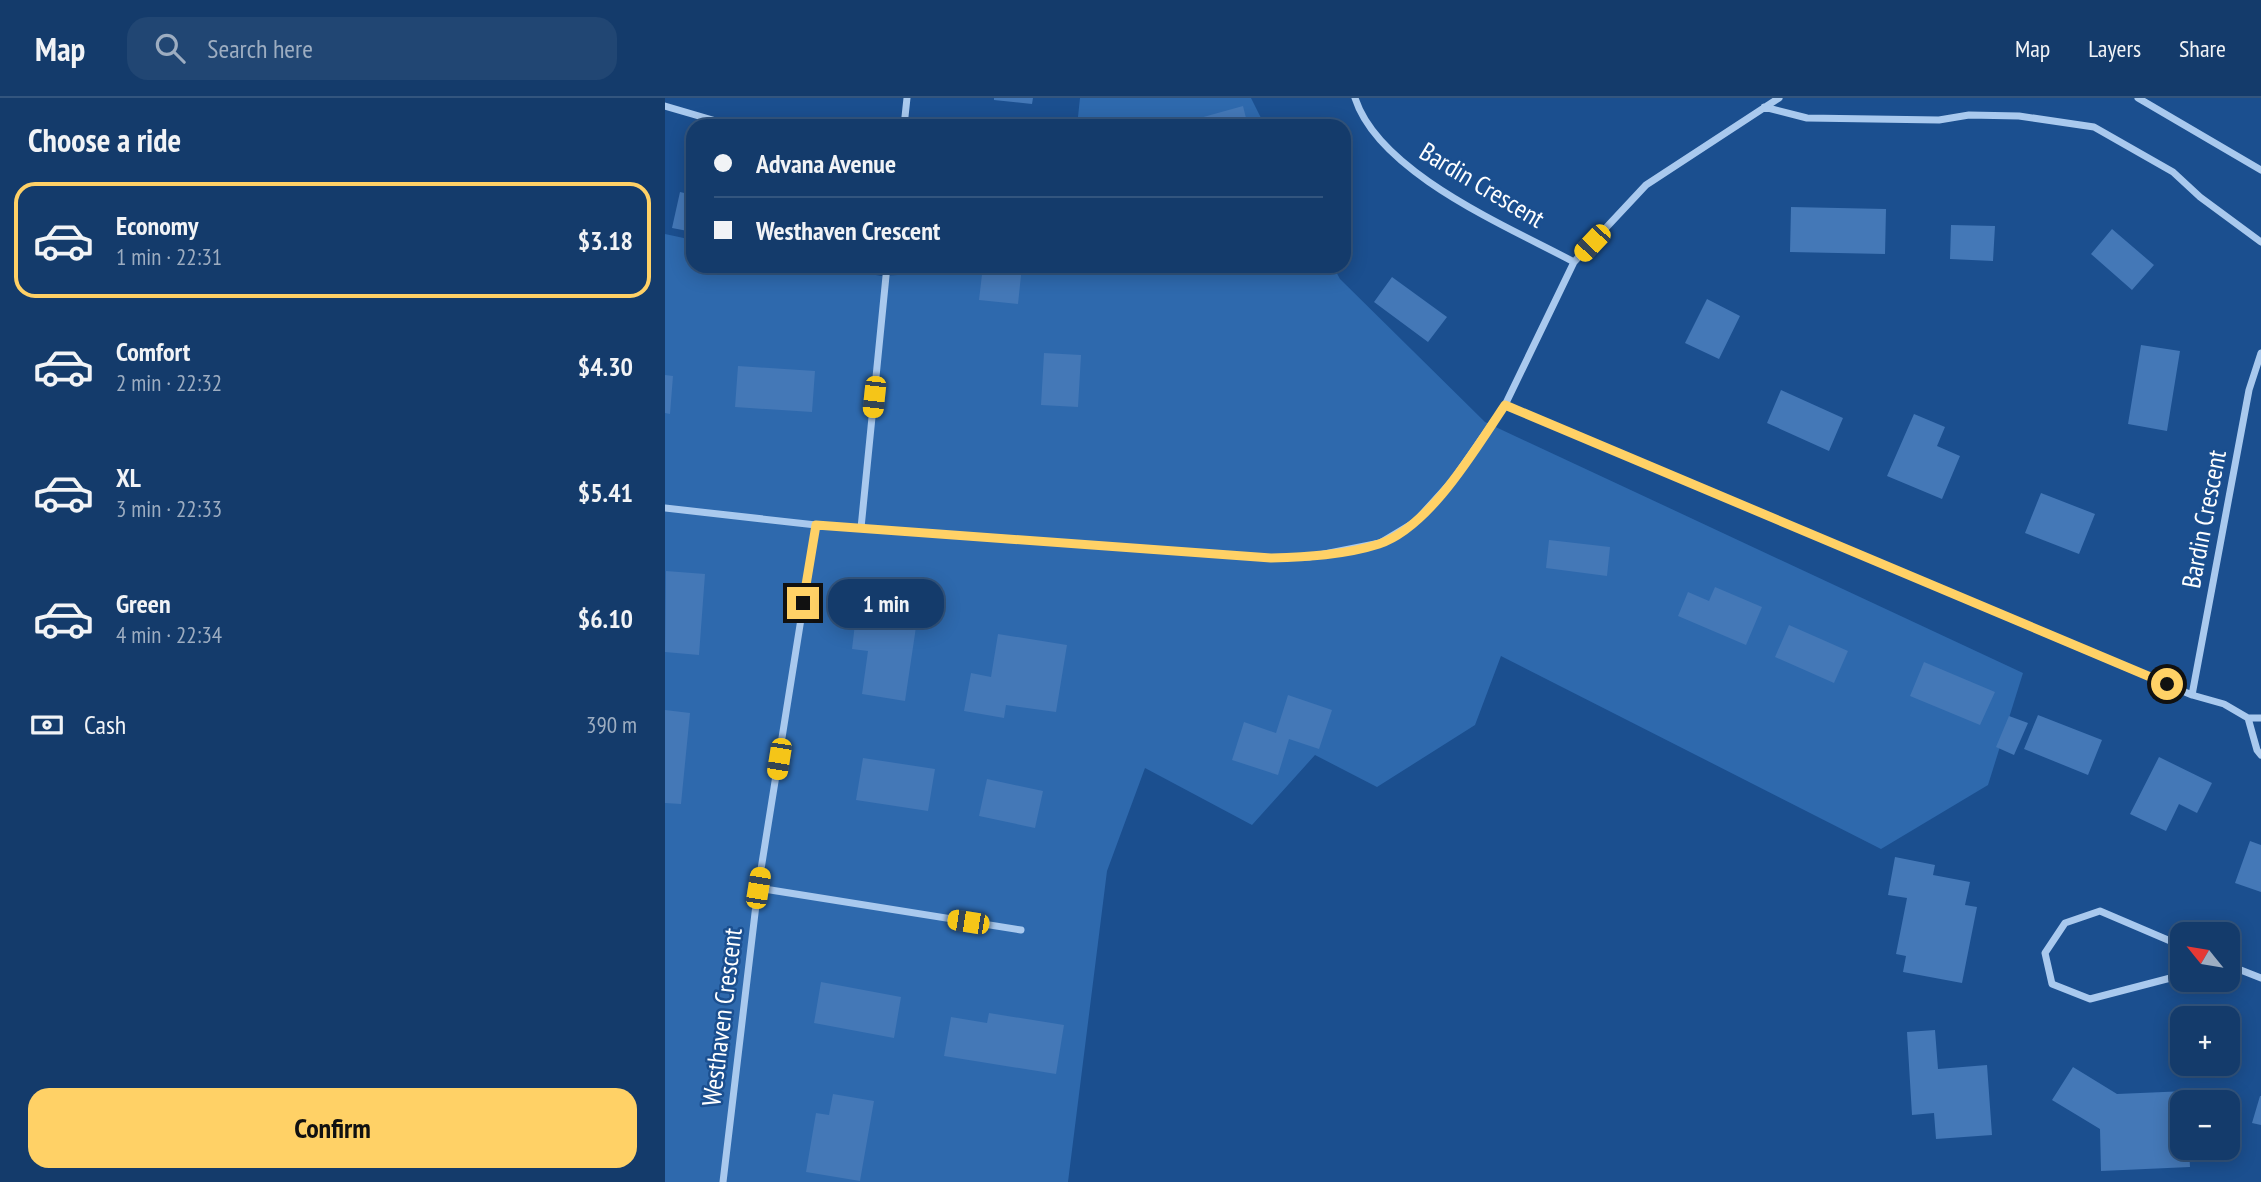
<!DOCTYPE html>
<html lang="en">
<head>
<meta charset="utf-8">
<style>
	body { margin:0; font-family:"PT Sans Narrow",sans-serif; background:#214673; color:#f1f3f6; height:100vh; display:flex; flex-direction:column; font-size:26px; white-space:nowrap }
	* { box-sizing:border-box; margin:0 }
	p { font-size:23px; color:#9dadc1 }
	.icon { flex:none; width:38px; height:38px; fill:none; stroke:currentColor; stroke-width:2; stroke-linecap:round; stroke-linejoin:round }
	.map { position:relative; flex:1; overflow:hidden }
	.sheet { display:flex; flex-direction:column; background:#143b6b; width:665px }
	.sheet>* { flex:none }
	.top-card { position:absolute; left:21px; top:21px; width:665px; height:154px; border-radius:21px; box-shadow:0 4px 18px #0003,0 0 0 2px #33557e; display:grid; align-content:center; height:154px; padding:0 28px; background:#143b6b }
	.needle { width:46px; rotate:300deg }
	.buttons { position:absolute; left:1505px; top:824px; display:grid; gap:14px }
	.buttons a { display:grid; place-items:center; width:70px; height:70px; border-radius:14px; background:#143b6b; box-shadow:0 4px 18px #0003,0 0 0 2px #33557e; font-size:35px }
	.end { position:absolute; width:32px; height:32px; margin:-16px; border:9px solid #ffd166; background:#111; box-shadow:0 0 0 4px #111 }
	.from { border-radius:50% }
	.bubble { position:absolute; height:49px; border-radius:21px; background:#143b6b; box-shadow:0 4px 18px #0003,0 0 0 2px #33557e; font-size:23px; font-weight:700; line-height:49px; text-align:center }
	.car { position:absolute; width:21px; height:42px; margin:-21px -10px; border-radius:9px; box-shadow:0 0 5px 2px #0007; background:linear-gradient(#f5c518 24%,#345 0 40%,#f5c518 0 76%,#345 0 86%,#f5c518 0) }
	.top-card b { display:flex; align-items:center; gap:24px; height:66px; font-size:26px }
	.top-card b+b { border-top:2px solid #33557e }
	.top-card i { width:18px; height:18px; background:#f1f3f6 }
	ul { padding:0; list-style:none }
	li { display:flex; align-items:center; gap:21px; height:116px; margin:0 14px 10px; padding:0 14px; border:4px solid transparent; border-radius:21px }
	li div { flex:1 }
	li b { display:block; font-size:26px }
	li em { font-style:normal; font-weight:700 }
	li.active { border-color:#ffd166 }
	li>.icon { width:63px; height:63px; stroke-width:1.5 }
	h2 { padding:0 28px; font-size:32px; line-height:84px }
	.pay { display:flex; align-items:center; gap:18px; height:77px; padding:0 28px; font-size:26px }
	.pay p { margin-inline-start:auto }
	.action { display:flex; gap:14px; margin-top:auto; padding:14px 28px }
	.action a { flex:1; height:80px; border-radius:21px; background:#ffd166; color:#111; font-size:28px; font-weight:700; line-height:80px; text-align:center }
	header { display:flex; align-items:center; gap:42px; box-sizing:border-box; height:98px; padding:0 35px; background:#143b6b; border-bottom:2px solid #33557e }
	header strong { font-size:33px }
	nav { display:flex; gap:38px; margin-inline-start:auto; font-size:24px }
	.search { width:490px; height:63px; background:#214673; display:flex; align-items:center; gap:18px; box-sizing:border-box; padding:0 24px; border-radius:21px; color:#9dadc1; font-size:26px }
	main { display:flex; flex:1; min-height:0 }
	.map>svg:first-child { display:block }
</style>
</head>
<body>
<header>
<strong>Map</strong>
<div class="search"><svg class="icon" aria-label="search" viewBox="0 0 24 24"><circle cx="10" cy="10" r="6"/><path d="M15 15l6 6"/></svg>Search here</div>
<nav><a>Map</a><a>Layers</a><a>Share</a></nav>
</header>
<main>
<section class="sheet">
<h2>Choose a ride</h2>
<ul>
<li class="active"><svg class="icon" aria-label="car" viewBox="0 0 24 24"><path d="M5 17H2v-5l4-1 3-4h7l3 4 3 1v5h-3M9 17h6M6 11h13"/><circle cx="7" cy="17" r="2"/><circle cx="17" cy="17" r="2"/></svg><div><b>Economy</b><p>1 min · 22:31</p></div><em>$3.18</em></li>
<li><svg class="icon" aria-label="car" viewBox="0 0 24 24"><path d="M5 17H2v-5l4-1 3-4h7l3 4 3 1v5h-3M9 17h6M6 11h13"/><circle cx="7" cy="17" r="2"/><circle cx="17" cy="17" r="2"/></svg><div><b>Comfort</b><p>2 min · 22:32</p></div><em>$4.30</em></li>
<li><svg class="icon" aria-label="car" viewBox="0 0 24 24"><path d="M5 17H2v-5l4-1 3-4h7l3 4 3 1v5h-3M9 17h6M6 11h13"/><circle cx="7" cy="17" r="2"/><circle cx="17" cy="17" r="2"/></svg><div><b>XL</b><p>3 min · 22:33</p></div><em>$5.41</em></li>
<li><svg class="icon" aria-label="car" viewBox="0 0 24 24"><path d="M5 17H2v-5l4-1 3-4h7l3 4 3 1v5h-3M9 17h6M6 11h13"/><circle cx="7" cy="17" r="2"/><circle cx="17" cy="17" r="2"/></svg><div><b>Green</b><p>4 min · 22:34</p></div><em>$6.10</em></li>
</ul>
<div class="pay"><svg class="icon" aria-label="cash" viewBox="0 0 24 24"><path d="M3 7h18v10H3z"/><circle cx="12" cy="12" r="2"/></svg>Cash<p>390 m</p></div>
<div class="action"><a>Confirm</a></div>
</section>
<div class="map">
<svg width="1596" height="1084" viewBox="0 0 1596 1084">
	<rect width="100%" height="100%" fill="#1b4f8f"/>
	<path fill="#2e69ad" d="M415,0h171l14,28h-188z
		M0,136l28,6v26h137l51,10 166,-10h286l7,13 145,143 538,251 -35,112 -107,64 -380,-193 -26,69 -98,62 -62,-32 -63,70 -107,-57 -38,103 -39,311h-403z"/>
	<path fill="#4478b7" d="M329,0h39l-1,6 -38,-4z
		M578,8l5,20h-58l-1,-5z
		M321,22l40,4v2h-40z
		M15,94l13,3v37l-21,-4z
		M1126,109l95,2 -1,45 -95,-2z
		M1286,127l44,1 -2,35 -43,-2z
		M1447,131l42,36 -22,25 -41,-36z
		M318,168h39l-4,38 -39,-4z
		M727,179l55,40 -19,25 -54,-40z
		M1042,201l33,17 -21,43 -34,-16z
		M1476,247l39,6 -13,80 -39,-7z
		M379,255l37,2 -3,52 -37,-2z
		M73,268l77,5 -3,41 -77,-5z
		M0,277l8,1 -3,38 -5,-1z
		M1116,292l62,28 -14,33 -62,-28z
		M1249,316l31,13 -8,19 23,10 -18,43 -55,-23z
		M1376,395l54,21 -16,40 -54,-21z
		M884,442l61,7 -3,29 -61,-8z
		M1,473l39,3 -6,81 -34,-3z
		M1050,489l47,20 -16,38 -68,-29 10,-24 21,9z
		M192,509l33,5 -1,11 27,4 -11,74 -43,-7 6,-43 -16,-2z
		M1124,527l59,26 -14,32 -59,-26z
		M333,536l69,11 -11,67 -50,-7 -2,13 -40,-7 7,-38 20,4z
		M1259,564l71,30 -15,33 -70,-29z
		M623,597l44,15 -13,39 -30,-10 -11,36 -46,-15 12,-38 32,11z
		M0,612l25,3 -9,91 -16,-1z
		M1373,617l64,25 -14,35 -64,-26z
		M1344,618l19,7 -14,32 -18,-8z
		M1494,659l53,26 -15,30 -18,-9 -13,27 -36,-17z
		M198,660l72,11 -7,42 -72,-11z
		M322,681l56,12 -8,37 -56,-12z
		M1585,743l11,4v47l-26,-9z
		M1230,759l40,8 -2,10 37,7 -5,23 12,2 -15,76 -59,-11 3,-16 -10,-2 11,-56 -19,-3z
		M156,884l80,15 -7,41 -80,-15z
		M324,915l75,12 -8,49 -112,-18 7,-39 36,6z
		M1270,932l3,39 49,-4 5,70 -56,4 -2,-26 -22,2 -5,-83z
		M1408,969l44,27 70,-3v11h-5v46h7l1,19 -89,4 -1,-42 -48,-29z
		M168,996l41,7 -14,80 -54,-9 10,-59 13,2z
		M1595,998h1v29l-9,-2z"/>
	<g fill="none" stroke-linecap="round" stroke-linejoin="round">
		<path stroke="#a9c9ee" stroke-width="7" d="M690,0c24,75 152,128 219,164
			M1473,0l123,72
			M0,8l51,15 79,5
			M1099,9l43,11 132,2 30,-5 50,1 75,11 79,45 27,25 61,45
			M239,28l3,-28
			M840,307l687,290 32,9 24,14h13
			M0,410l151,17 455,33 38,-1 71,-14 35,-21 38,-42 52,-75 69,-143 72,-77 133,-87
			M196,430l26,-262
			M1527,597l57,-305 12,-37
			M1583,620l9,32 4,5
			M93,790l263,42
			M1517,848l-82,-35 -35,12 -20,30 7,31 38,15 92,-24
			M1563,867l33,13
			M58,1084l35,-294 58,-363"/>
	</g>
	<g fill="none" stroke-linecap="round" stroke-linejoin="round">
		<path stroke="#ffd166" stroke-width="9" d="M138,505l13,-78 455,33c35,-1 74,-3 108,-14 51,-17 97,-96 126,-139l662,279"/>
	</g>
	<g text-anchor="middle" stroke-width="5" stroke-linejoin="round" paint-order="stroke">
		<g font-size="26" fill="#fff" stroke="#1b4f8f">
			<text transform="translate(817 87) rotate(31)" y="9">Bardin Crescent</text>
			<text transform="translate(1539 421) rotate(-79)" y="9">Bardin Crescent</text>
			<text transform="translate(57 919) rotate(-83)" y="9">Westhaven Crescent</text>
		</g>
	</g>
</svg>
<div class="buttons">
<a><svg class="needle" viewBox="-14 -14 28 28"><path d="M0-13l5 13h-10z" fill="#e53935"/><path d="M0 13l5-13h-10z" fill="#9dadc1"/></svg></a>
<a>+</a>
<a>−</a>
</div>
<i class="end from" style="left:1502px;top:586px"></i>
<i class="end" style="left:138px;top:505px"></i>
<div class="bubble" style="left:163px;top:481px;width:116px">1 min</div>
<i class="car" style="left:927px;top:145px;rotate:223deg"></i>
<i class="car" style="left:209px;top:299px;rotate:186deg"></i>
<i class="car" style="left:114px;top:661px;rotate:189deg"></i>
<i class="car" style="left:93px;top:790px;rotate:9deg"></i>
<i class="car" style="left:303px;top:824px;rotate:279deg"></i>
<div class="top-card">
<b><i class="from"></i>Advana Avenue</b>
<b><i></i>Westhaven Crescent</b>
</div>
</div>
</main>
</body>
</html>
